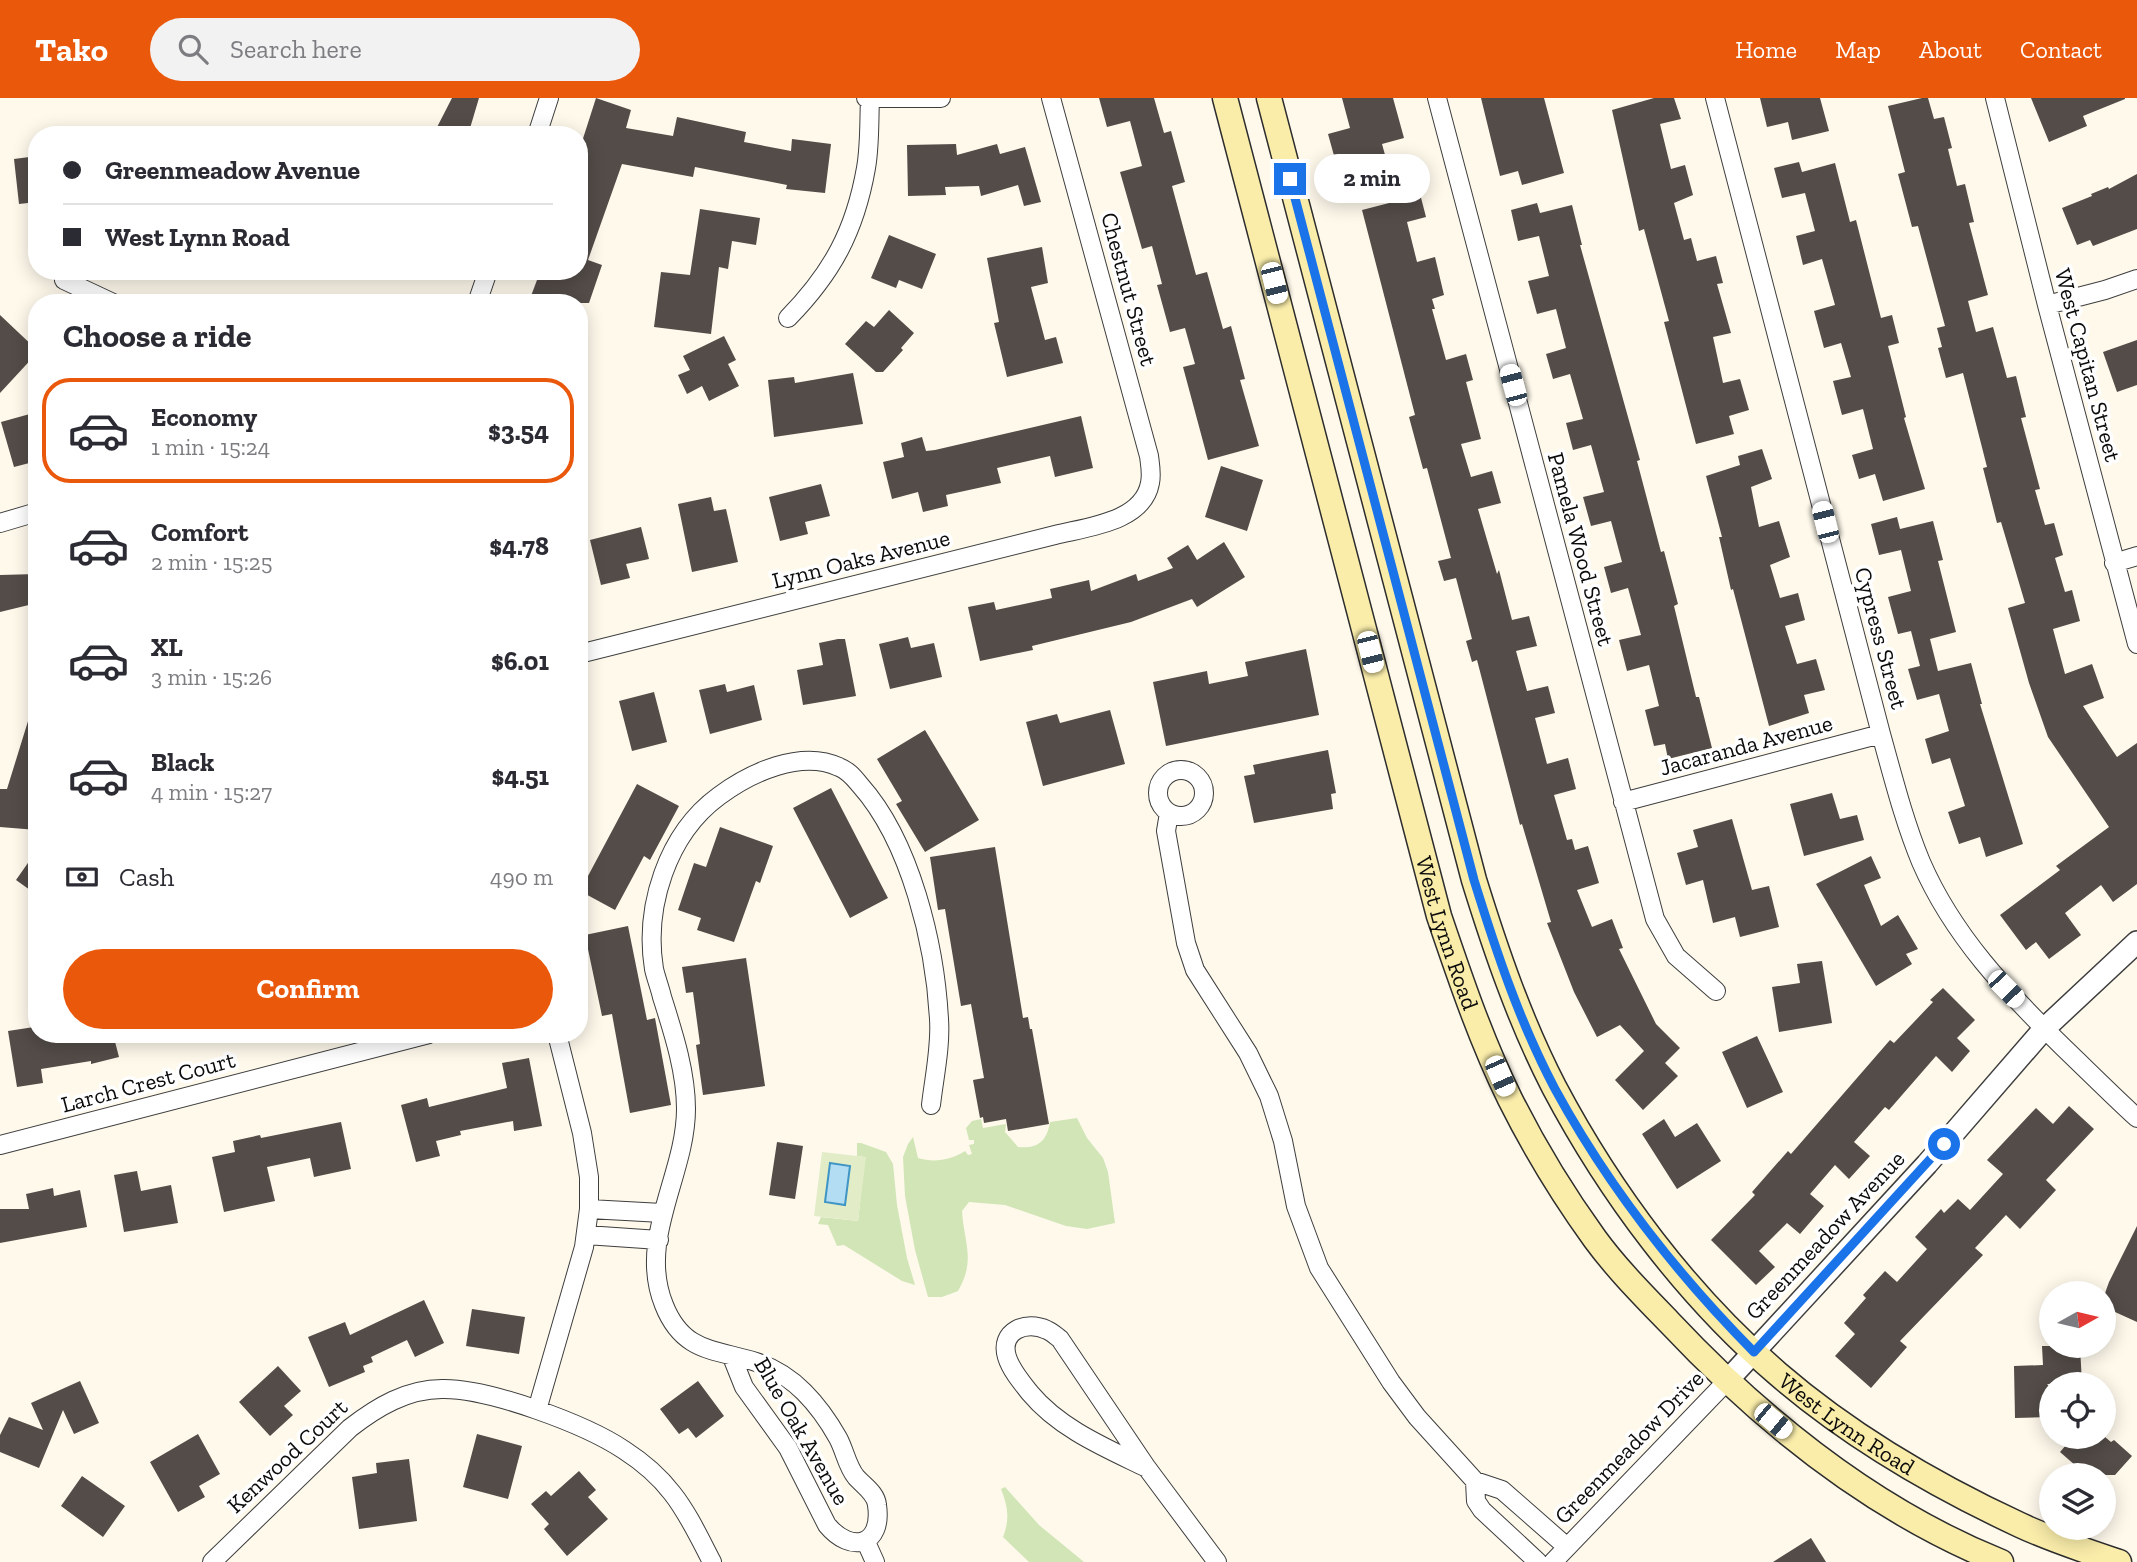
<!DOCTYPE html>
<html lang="en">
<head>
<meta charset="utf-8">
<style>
	body { margin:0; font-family:"Zilla Slab",serif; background:#f2f2f3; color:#2b2b33; height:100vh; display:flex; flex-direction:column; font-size:26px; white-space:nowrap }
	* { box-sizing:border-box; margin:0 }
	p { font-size:23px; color:#7c7c81 }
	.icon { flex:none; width:38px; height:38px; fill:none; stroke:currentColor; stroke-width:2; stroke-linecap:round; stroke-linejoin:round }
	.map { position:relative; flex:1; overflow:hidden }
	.panel { position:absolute; left:28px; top:196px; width:560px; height:749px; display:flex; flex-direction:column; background:#fff; border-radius:28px; box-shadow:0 4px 18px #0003 }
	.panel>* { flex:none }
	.hud { position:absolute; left:28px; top:28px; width:560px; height:154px; border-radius:28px; box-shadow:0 4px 18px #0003; display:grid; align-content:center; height:154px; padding:0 35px; background:#fff }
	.needle { width:46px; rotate:82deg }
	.fabs { position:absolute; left:2039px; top:1183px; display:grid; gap:14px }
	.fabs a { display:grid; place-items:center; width:77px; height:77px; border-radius:50%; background:#fff; box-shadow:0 4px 18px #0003; font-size:35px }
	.end { position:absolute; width:32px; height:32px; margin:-16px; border:9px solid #1a73e8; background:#fff; box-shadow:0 0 0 4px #fff }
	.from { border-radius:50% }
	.bubble { position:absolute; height:49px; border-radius:24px; background:#fff; box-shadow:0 4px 18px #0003; font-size:23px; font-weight:700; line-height:49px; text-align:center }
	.car { position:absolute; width:21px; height:42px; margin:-21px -10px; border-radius:9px; box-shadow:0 0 5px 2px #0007; background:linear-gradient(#fff 24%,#345 0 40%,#fff 0 76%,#345 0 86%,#fff 0) }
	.hud b { display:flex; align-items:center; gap:24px; height:66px; font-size:26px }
	.hud b+b { border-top:2px solid #e1e1e2 }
	.hud i { width:18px; height:18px; background:#2b2b33 }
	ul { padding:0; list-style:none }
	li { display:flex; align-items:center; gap:21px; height:105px; margin:0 14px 10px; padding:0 21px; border:4px solid transparent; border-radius:28px }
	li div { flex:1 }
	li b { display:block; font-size:26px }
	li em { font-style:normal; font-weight:700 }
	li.selected { border-color:#ea580c }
	li>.icon { width:63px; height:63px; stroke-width:1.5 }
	h2 { padding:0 35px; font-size:32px; line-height:84px }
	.pay { display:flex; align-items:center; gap:18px; height:77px; padding:0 35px; font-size:26px }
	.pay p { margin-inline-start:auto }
	.cta { display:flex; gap:14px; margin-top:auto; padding:14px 35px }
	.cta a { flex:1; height:80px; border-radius:42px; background:#ea580c; color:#fff; font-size:28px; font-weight:700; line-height:80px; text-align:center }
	header { display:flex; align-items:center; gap:42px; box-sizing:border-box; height:98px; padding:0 35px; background:#ea580c; color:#fff }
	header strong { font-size:33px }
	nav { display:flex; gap:38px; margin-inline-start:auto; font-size:24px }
	.search { width:490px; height:63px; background:#f2f2f3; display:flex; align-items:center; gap:18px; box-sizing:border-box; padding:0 24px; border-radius:38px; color:#7c7c81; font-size:26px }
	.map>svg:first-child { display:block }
</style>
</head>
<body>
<header>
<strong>Tako</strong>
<div class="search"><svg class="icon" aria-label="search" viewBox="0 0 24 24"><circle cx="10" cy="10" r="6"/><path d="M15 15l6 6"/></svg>Search here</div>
<nav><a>Home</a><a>Map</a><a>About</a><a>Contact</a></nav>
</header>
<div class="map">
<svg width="2137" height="1464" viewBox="0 0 2137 1464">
	<rect width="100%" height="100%" fill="#fef9eb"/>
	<path fill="#d1e5b7" d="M1077,1020l10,20 16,20 5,14 7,51 -28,6 -21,-3 -61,-21 -36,-3 -7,9c2,32 14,49 -4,80l-16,6h-14l-13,-47 -10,-54 -2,-39 5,-13 5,-7 5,21c16,5 33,2 47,-7l3,4 4,-1 -3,-9 5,-1v-4h-5l-3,-12 6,-7 9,-2 2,9 23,-4 -1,8 13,15c20,2 29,-6 32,-25z
		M857,1045h4l25,9 7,12 4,41 10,53 8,27 -13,-4 -58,-36 -7,1 -9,-21 -10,-1 3,-7 37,4 7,-64 -8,-1z
		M1005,1389l34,38 45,37h-55l-26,-25c7,-18 5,-30 -2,-48z"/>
	<path fill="#e2edc8" d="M822,1054l44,5 -8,64 -44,-5z"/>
	<path fill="#b3ddf2" stroke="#3f95c4" stroke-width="2" d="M830,1065l20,3 -5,39 -20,-3z"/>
	<path fill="#534c48" d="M452,0h27l-11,37h-35z
		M596,0l35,12 -5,18 47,8 4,-19 69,15 -2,10 47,9 1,-12 39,5 -6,49 -39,-4 1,-4 -92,-18 -2,10 -71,-13 -34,96 14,5 -13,38h-39l-19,-7 9,-24 12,4 2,-5h25v-120z
		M1099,0h55l10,35 7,-2 14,51 -13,4 24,89 11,-3 16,57 8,-3 14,53 -5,1 19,66 -51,14 -25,-93 12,-3 -10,-36 -15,4 -13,-47 5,-1 -10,-38 -10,3 -22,-77 22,-6 -12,-45 -23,6z
		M1342,0h51l11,40 -22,6 5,18 -39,10 -1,-4 -9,2 -10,-36 22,-6z
		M1481,0h63l20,75 -42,12 -4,-14 -18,5z
		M1654,0h20l7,21 -21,5 11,45 14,-4 8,30 -19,8 10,37 7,-2 6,23 19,-5 7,27 -6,1 14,49 -18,4 10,46 17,-4 9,31 -20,6 5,18 -38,10 -32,-122 5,-1 -25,-92 -5,2 -27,-121z
		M1760,0h60l9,33 -37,9 -4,-18 -21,5z
		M1922,0h6l6,21 10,-2 8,31 -4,1 9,37 8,-2 9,38 -5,1 19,72 -20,6 8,31 17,-5 14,51 9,-2 10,41 -5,1 19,71 -5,1 10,35 9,-2 9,32 -8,3 10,34 7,-2 8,31 -27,8 12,45 27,-10 12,34 -21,8 34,51 20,-14v141l-24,18 -12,-17 -36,28 16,22 -32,24 -13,-17 -10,8 -26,-35 60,-45 -4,-4 53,-39 -61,-90 -19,-54 -21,-75 17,-5 -24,-81 -4,1 -14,-55 4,-1 -24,-94 -17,5 -8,-30 4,-1 -5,-19 8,-2 -27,-100 -6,1 -14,-53 7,-2 -17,-66z
		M2031,0h94v1l-42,17 4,10 -38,16z
		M956,46l1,11 40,-11 3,10 25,-7 16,55 -17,4 -6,-21 -37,11 -2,-10 -34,1 1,8 -38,1 -1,-51z
		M37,58v46l-18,2 -5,-45z
		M1799,64l3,10 33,-9 15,59 6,-2 25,98 11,-3 7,28 -11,3 18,71 -2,1 21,71 -42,12 -8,-27 -16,5 -7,-24 21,-6 -10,-40 -21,6 -9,-34 18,-4 -10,-34 -17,5 -10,-37 21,-6 -13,-46 -19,6 -7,-29 19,-5 -10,-38 -23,5 -8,-30z
		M2137,76v55l-44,17 -3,-6 -13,5 -15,-37 30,-12 -1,-2 17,-7 1,2z
		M1418,88l8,31 -19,5 10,40 18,-5 9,38 -12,4 3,10h-3l14,51 20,-6 7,26 -7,2 15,57 -20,5 10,33 21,-6 9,32 -23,6 19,65 2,-4 13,50 17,-4 8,30 -21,5 11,40 21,-5 7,27 -20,5 12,46 21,-6 8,31 -22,6 13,45 5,-1 3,11 13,-4 11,37 -22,7 15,37 20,-8 11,29 -4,1 37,75 24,24 -15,15 13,13 -35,34 -28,-30 29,-29 -24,-26 -23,12 -23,-45 -27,-69 4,-1 -29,-98 -2,1 -43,-165 -5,2 -6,-21 6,-2 -16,-61 -12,3 -6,-20 13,-3 -24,-90 -4,1 -14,-52 6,-2 -53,-205 31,-8 -2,-9z
		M1537,105l3,10 32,-8 10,40h-2l60,215 -3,1 24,91 3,-1 14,53 -4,2 22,91h3l13,51 -44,11 -3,-15 -11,2 -9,-36 14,-4 -10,-41 -22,6 -8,-31 22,-5 -13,-47 -17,5 -7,-26 18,-5 -11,-41 -20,5 -8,-29 21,-5 -13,-47 -18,5 -7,-27 17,-4 -13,-45 -17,5 -7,-25 20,-6 -10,-39 -19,5 -9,-33 21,-5 -10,-40 -21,5 -7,-31z
		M700,111l60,9 -4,27 -24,-4 -4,28 -9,-2 -8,67 -57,-7 7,-55 29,3z
		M889,137l47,19 -14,35 -23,-9 -3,8 -25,-10z
		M1042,149l6,36 -17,4 14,53 11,-3 7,26 -56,14 -13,-54 5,-1 -12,-64z
		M889,212l25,23 -13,15 2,2 -20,22h-7l-31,-28 21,-23 8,6z
		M0,217l37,35v3l-37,40z
		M724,238l12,24 -8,4 11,22 -30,15 -7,-15 -15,8 -9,-19 12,-5 -7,-14z
		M2137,242v45l-20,7 -14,-40z
		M853,275l10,51 -89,13 -6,-57 26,-3 1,6z
		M37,314v49l-23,6 -13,-45z
		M1081,318l12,52 -38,9 -5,-21 -53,12 4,15 -55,12 2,11 -25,6 -5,-20 -26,7 -9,-37 21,-5 -3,-14 21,-6 4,14 9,-1z
		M1762,351l10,30 -21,8 8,40 20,-6 11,36 -20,8 10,33 18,-5 7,27 -20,6 12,38 19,-5 9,31 -21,5 5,18 -40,13 -36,-137 -2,1 -12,-53h3l-16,-61 34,-11 -2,-9z
		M1221,368l42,14 -16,51 -42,-14z
		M821,386l9,32 -25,6 3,12 -28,7 -11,-44z
		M711,399l3,14 12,-2 12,53 -46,10 -14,-68z
		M1897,419l3,12 33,-8 10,39 -5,1 18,71 -26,7 8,32 33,-8 11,41h-2l43,140 -37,13 -6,-20 -21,7 -11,-32 17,-6 -15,-48 -18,6 -7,-25 24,-8 -10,-37 -22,6 -9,-31 12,-3 -9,-35 -13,3 -10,-37 23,-6 -10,-41 -22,5 -8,-31z
		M641,429l8,32 -23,5 4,14 -29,7 -11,-45z
		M1224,444l21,35 -48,30 -5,-8 -61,23 -99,24 1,4 -53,11 -12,-54 26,-5 2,8 56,-12 -2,-9 39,-9 2,11 45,-17 2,7 35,-13 -6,-10 21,-13 9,15z
		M37,476v29l-37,9v-37z
		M908,539l3,11 23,-5 8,34 -52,12 -11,-45z
		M838,541h7l11,57 -53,9 -6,-35 26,-5 -4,-22z
		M1306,551l13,66 -153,31 -13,-64 54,-11 2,13 39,-8 -3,-14z
		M725,586l2,8 27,-7 8,35 -52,14 -11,-44z
		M654,594l13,50 -35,9 -13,-50z
		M33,607l4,1v124l-37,-3v-38h7z
		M1110,612l15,54 -82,22 -17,-64 31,-8 3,9z
		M925,632l54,90 -54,32 -29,-48 6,-3 -25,-42z
		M1328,652l8,43 -5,1 2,15 -79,14 -10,-47 11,-2 -2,-9z
		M637,686l42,22 -29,54 -6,-4 -29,54 -35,-19z
		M831,690l57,110 -38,20 -57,-110z
		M1832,695l8,26 17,-4 7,25 -60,16 -14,-52z
		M1732,721l20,71 17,-4 10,41 -39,10 -5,-20 -22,6 -10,-43 -17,5 -9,-32 21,-6 -5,-17z
		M720,729l53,19 -13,37 -4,-2 -22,61 -37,-12 4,-12 -23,-8 16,-47 12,4z
		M995,749l28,171 5,-1 2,12h2l17,95 -41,7 -2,-12 -22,4 -1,-6 -3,1 -7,-38 11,-2 -13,-74 -10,2 -16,-97 -7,1 -8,-53z
		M37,752v45l-21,-15z
		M1871,758l10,22 -17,7 17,41 17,-11 20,34 -12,5 6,10 -36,22 -60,-102z
		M628,828l19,94 8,-2 16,87 -41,8 -18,-99 -10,2 -17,-81z
		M746,860l19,128 -62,9 -7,-50 4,-1 -7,-52 -7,1 -4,-26z
		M1822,863l10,62 -53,9 -7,-45 28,-4 -3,-19z
		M1943,890l32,32 -18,18 13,13 -18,21 -16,-16 -47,54 -4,-3 -31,35 16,14 -21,23 -14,-14 -25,29 14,12 -24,28 -13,-11 -28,28 16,16 -19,18 -45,-45 44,-45 -3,-3 36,-41 3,3 99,-114 4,3 39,-41 -3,-2z
		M34,929l1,7h78l6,23 -28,7v-3l-50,8 2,14 -26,4 -9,-56z
		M1757,938l26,56 -36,16 -25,-56z
		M529,960l13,68 -28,5 -1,-10 -53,10 1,4 -25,6 4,15 -24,6 -15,-57 26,-7 2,9 78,-19 -5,-25z
		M2069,1008l25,23 -48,51 10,10 -36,39 -14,-14 -31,33 8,7 -83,86 7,6 -36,41 -36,-32 20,-22 -11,-11 22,-25 -3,-3 22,-24 12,11 30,-33 -12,-12 26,-28 3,4 14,-14 12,11 33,-36 -16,-14 49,-52 17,16z
		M1664,1021l11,18 22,-14 24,38 -44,28 -35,-55z
		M341,1024l10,47 -37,8 -4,-19 -43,9 8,34 -51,11 -12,-55 23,-5 -2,-11 27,-6 1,3z
		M777,1044l26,4 -8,53 -26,-4z
		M137,1073l4,20 30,-6 7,38 -54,9 -10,-57z
		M53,1090l1,8 26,-6 7,37 -87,16v-34h29l-3,-15z
		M2137,1128v96l-33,-15v-11l5,-14z
		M424,1202l20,43 -29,14 -8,-17 -36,17 2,5 -10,4 2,6 -36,15 -21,-50 37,-15 5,13z
		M472,1211l53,8 -6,37 -53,-8z
		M2042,1248h38l2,38h-35l4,4v29l-36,1 -1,-52 29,-1z
		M278,1268l23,25 -17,15 9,9 -23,21 -31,-34z
		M80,1283l19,42 -25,11 -11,-24 -24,58 -39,-16v-17l9,-18 34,13 -12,-27z
		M698,1283l26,35 -28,22 -8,-10 -9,6 -19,-25z
		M198,1336l22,40 -21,12 6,11 -27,15 -28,-50z
		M477,1336l45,12 -14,53 -45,-12z
		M2073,1339h32l6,5 3,-2 18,16 -17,19h-47l8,-9 -16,-14z
		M409,1361l8,62 -58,8 -7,-52 25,-4 -1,-10z
		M579,1373l17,19 -8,7 20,22 -41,37 -23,-27 5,-5 -18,-20 15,-13 5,5z
		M82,1378l43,30 -22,31 -42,-31z
		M1811,1440l15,24h-53z"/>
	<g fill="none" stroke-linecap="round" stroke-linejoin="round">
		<g stroke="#3e3e3e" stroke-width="20">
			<path id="minor" d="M866,0h75
				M1437,0l218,821 21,37 40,35
				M1715,0l166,636c12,43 23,87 40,128 32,74 86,130 142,185 25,24 49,48 74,71
				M1995,0l52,207 90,339
				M537,37l12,-37
				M64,182l49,23
				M477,205l11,-32
				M2047,207l58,-15 32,-11
				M788,220c44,-45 67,-87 78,-150 4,-22 3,-47 4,-70
				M0,425l37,-11
				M2114,465l23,-7
				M579,556l476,-119c32,-8 88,-13 95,-52 2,-9 0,-19 -1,-27l-98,-358
				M1158 695a23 23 0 1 1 46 0a23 23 0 1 1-46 0Z
				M1623,704l258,-68
				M1169,715l-3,18 20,112 9,27 53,83 21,43 14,45 13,65 23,62 72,114 26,35 58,64 27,9 65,57
				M0,1047l429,-111
				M589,1111l73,4
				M586,1137l73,5
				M732,1259l12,30 44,61 39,77c24,29 56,21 50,-20 -1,-12 -13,-19 -21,-28 -9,-11 -11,-26 -18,-39 -9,-16 -21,-33 -34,-46 -13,-13 -30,-24 -48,-30 -41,-13 -73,-9 -92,-57 -27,-66 22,-130 22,-196 0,-38 -13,-77 -24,-112 -2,-9 -6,-19 -8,-28 -10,-62 13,-135 65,-173 31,-23 82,-47 120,-29 10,4 15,11 21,18 51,57 75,160 79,234 2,28 -5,59 -8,86
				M537,1312l47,-163 5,-38v-32l-7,-44 -25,-99
				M1147,1370c-41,-20 -87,-39 -117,-75 -8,-10 -19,-23 -23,-36 -8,-26 19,-37 40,-27 5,2 9,6 13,9l87,129 70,94
				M1475,1383l1,20 6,9 56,52
				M866,1444l9,20
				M212,1464l138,-134c27,-21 57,-39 92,-39 46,-1 143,35 182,61 17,11 35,26 48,43 16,20 28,46 40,69
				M1553,1464l174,-181"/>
		</g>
		<g stroke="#3e3e3e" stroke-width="24">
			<path id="tertiary" d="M1727,1283l200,-217 117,-135 93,-87"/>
		</g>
		<g stroke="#2d2d2d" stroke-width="27">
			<g id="secondary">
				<path id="s1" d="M1225,0l214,818c21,62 42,124 71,183 24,48 53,96 85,140 22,30 48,56 74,83 94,100 203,188 332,240"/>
				<path id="s2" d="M1269,0l205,782c22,71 46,141 80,207 56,106 133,209 224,287 72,62 156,111 242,151 32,15 66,26 99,37"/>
			</g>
		</g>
		<use href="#minor" stroke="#fff" stroke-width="18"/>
		<use href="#tertiary" stroke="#fff" stroke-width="21"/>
		<use href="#secondary" stroke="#faedaa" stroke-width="24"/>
	</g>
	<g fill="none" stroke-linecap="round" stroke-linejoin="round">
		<path stroke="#1a73e8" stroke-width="9" d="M1290,81l184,701c22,71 46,143 81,209 54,99 120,183 199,263l190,-208"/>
	</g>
	<g text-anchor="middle" stroke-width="7" stroke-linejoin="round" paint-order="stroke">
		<g font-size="23" fill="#0b0b0b" stroke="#fff">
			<text transform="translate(1129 191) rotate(75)" y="8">Chestnut Street</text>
			<text transform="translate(2088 267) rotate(75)" y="8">West Capitan Street</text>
			<text transform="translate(1581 451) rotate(75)" y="8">Pamela Wood Street</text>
			<text transform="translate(861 461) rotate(-14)" y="8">Lynn Oaks Avenue</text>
			<text transform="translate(1881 540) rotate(75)" y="8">Cypress Street</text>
			<text transform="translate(1746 647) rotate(-15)" y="8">Jacaranda Avenue</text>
			<text dy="8" stroke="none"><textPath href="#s1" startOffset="864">West Lynn Road</textPath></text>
			<text transform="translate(148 984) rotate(-15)" y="8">Larch Crest Court</text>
			<text transform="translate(1825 1137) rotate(-47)" y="8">Greenmeadow Avenue</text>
			<text dy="8" stroke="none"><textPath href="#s2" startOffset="1482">West Lynn Road</textPath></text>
			<text transform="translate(802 1333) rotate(60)" y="8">Blue Oak Avenue</text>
			<text transform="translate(1629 1349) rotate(-46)" y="8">Greenmeadow Drive</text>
			<text transform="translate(287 1358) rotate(-43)" y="8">Kenwood Court</text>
		</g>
	</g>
</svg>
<div class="fabs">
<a><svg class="needle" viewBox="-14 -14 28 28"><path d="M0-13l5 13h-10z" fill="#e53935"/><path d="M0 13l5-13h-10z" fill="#7c7c81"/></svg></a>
<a><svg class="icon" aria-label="locate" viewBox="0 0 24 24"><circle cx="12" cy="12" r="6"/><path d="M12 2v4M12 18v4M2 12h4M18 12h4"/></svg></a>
<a><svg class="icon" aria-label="layers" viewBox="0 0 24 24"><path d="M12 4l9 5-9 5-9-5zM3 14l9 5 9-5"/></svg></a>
</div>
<i class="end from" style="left:1944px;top:1046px"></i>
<i class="end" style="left:1290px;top:81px"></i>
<div class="bubble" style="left:1314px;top:56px;width:116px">2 min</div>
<i class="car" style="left:1274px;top:185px;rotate:166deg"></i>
<i class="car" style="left:1513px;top:287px;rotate:345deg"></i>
<i class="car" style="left:1825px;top:424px;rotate:346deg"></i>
<i class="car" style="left:1370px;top:554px;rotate:166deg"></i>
<i class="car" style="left:2006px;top:891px;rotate:136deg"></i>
<i class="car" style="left:1500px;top:978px;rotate:156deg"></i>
<i class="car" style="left:1773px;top:1323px;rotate:130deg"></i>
<div class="hud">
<b><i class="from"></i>Greenmeadow Avenue</b>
<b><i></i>West Lynn Road</b>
</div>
<section class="panel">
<h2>Choose a ride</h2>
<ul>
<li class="selected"><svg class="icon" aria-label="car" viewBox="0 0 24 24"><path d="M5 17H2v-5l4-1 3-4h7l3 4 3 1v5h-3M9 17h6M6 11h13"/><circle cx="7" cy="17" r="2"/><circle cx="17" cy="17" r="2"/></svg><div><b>Economy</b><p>1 min · 15:24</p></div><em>$3.54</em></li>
<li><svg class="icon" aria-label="car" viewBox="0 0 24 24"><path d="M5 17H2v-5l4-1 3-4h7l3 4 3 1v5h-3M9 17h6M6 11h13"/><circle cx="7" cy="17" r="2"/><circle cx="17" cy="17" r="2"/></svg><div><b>Comfort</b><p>2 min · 15:25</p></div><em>$4.78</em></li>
<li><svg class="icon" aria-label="car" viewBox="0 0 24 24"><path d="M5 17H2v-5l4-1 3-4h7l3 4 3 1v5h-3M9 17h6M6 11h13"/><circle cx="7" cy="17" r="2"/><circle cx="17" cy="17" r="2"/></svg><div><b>XL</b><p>3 min · 15:26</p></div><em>$6.01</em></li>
<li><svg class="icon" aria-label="car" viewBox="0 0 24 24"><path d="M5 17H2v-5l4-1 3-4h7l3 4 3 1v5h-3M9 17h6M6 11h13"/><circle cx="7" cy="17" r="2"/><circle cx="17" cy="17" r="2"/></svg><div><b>Black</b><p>4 min · 15:27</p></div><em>$4.51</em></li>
</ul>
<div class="pay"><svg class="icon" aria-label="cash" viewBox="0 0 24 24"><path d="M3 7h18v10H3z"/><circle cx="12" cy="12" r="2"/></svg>Cash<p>490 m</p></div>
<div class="cta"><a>Confirm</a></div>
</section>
</div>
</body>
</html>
